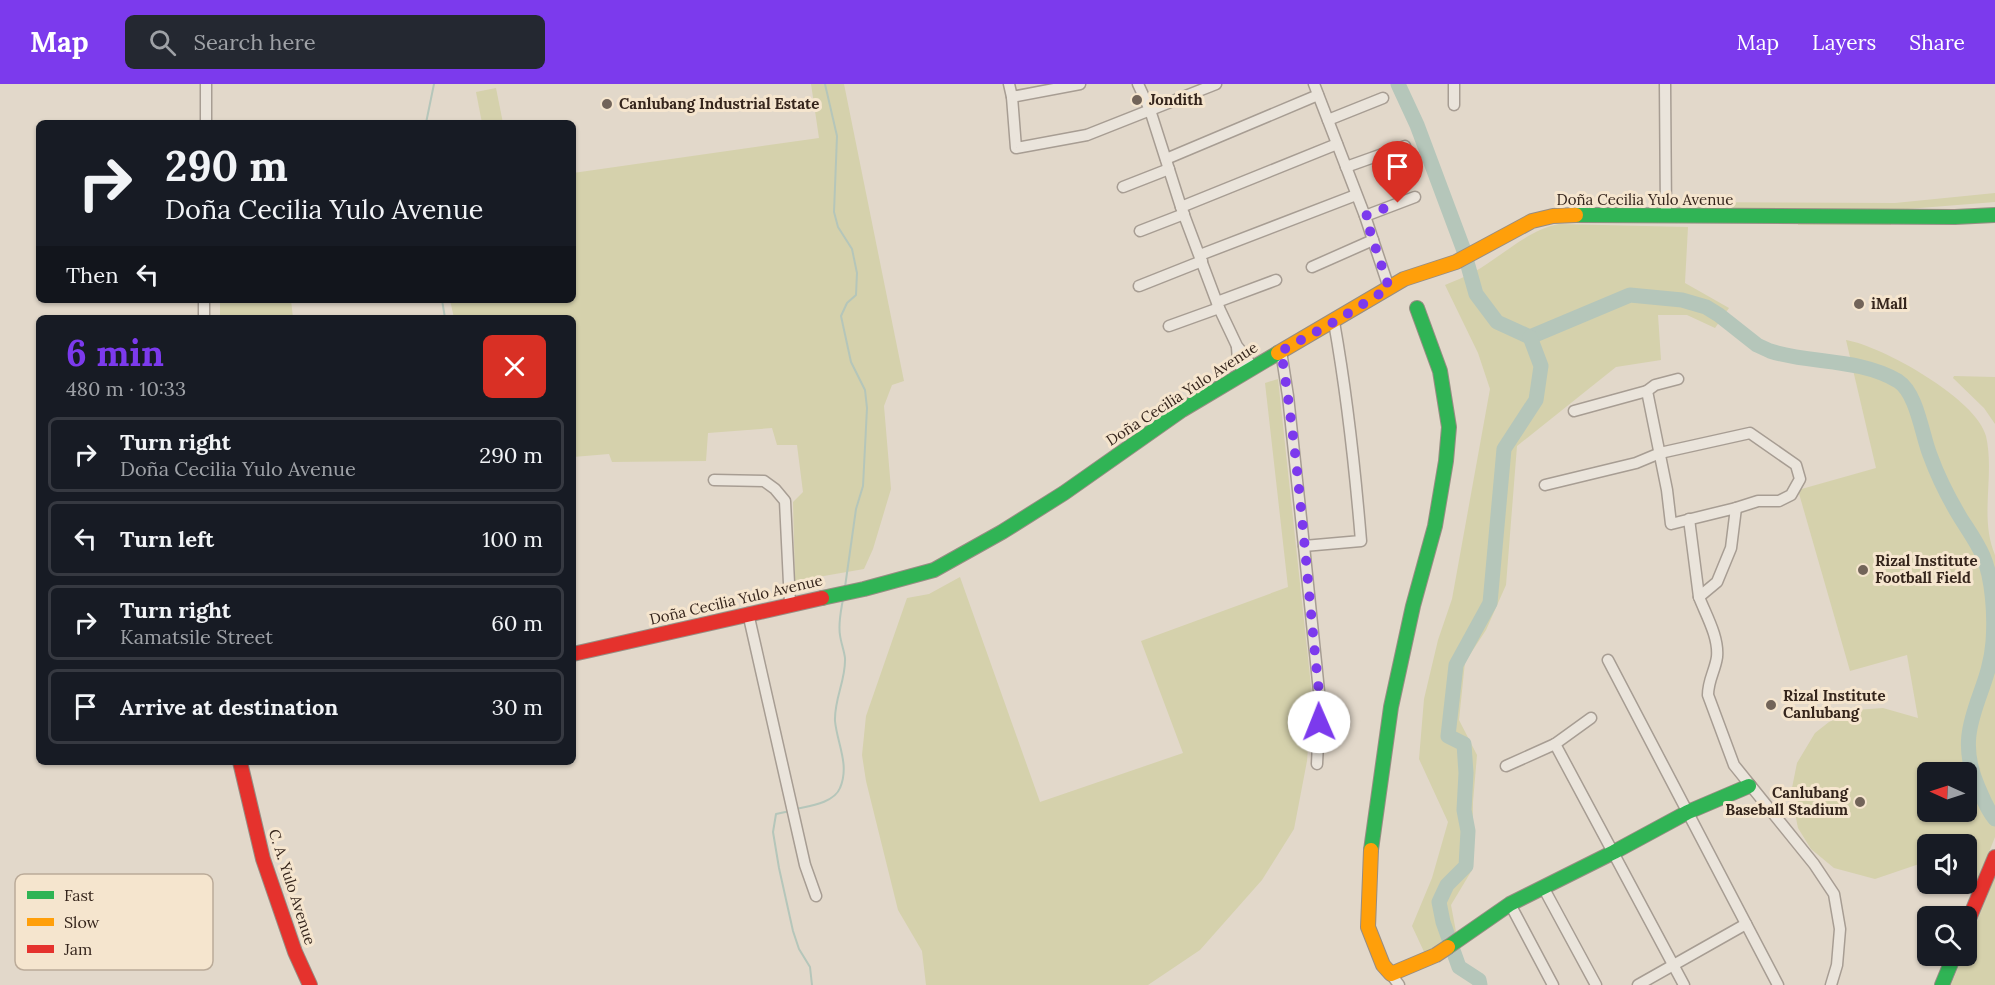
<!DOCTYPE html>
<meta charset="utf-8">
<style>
body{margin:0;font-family:Lora,serif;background:#242831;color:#f1f3f6;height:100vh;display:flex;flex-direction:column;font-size:22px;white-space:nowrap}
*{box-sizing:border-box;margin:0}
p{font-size:20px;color:#9ea1a6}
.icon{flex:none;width:33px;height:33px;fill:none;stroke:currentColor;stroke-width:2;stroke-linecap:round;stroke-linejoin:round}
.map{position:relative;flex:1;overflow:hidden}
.details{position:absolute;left:36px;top:231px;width:540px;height:450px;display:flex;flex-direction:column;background:#171b24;border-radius:9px;box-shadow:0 2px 4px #0004}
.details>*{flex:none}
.guide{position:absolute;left:36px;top:36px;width:540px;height:183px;border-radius:9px;box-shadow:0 2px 4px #0004;background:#171b24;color:#f1f3f6;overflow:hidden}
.needle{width:39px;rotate:273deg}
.fabs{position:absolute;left:1917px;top:678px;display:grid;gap:12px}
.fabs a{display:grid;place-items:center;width:60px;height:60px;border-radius:9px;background:#171b24;box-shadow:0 2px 4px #0004;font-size:30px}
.pin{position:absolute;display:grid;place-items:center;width:51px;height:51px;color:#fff;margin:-62px -26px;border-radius:50% 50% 50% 0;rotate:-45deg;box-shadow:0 0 6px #0007}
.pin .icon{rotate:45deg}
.me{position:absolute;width:66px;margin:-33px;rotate:359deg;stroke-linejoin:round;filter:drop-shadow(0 0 4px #0008)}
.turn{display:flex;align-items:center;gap:21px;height:126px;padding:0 30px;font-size:27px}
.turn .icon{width:78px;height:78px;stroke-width:2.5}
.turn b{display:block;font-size:42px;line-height:51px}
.then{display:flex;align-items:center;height:57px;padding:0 30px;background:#0003;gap:12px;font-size:22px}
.round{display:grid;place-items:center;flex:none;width:63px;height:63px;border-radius:9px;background:#242831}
.overview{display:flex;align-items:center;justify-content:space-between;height:102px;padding:0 30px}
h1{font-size:36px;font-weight:800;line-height:45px;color:#7c3aed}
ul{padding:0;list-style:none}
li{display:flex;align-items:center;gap:18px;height:75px;margin:0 12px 9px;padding:0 18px;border:3px solid #363941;border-radius:9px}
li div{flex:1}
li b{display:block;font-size:22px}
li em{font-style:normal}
header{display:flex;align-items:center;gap:36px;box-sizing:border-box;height:84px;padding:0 30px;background:#7c3aed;color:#fff}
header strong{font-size:28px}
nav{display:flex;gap:33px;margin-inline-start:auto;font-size:21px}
.search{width:420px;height:54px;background:#242831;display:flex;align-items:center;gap:15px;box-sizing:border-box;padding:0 21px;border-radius:9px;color:#9ea1a6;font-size:22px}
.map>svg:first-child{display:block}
.green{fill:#d5d1ac;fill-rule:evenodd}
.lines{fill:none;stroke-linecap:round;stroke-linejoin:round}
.stream{stroke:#b5c6ba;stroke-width:2}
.river{stroke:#b5c6ba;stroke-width:15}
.street-casing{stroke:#a79d93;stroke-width:13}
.fast-casing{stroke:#978d83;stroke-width:16}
.slow-casing{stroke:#978d83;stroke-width:16}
.jam-casing{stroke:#978d83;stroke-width:16}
.street{stroke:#eae4db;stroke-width:10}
.fast{stroke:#30b455;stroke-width:14}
.slow{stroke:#ff9f0a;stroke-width:14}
.jam{stroke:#e5322d;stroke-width:14}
.route{stroke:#7c3aed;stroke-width:10;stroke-dasharray:0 18}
.poi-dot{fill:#726459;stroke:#f5e5ce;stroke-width:2}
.labels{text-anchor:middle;stroke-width:6;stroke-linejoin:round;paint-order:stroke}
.poi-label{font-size:15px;font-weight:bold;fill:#35251c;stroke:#f5e5ce;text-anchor:start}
.street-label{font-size:15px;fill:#35251c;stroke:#f5e5ce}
.key{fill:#f5e5ce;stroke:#bbab99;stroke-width:1.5}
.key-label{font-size:16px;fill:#35251c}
</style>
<header>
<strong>Map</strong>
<div class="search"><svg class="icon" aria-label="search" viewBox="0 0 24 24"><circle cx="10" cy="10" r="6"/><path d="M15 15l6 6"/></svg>Search here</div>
<nav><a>Map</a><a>Layers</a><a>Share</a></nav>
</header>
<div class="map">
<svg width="1995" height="901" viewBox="0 0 1995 901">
<rect width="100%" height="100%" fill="#e2d8ca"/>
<g class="green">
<polygon points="811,0 844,0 904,297 892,301 884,322 891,405 873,465 864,485 795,497 793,418 803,408 797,361 777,361 772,344 708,349 706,377 612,378 609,370 573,373 573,234 454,234 450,216 573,216 573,89 819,54"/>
<polygon points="496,4 503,39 482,39 476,8"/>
<polygon points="1995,109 1995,118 1895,126 1693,125 1680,124 1672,118 1895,119"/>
<polygon points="1798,138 1891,139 1891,141 1798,141"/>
<path d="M1559,140L1688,143L1685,199L1729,224L1715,244L1687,231H1658L1661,276L1616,283L1517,362L1506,501L1486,546L1465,578L1459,636L1477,671L1473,718L1472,786L1451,821L1457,853L1426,872L1412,842L1432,794L1448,738L1419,675L1424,615L1438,556L1452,515L1490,305L1478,269L1445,201C1454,197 1465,193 1474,188C1501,173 1529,145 1559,140Z"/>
<polygon points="220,216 291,216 293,234 220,234"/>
<path d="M1846,256C1882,262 1977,315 1986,352C1995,392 1979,433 1995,471V753L1975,803L1967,799L1966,760H1928L1927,783L1922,779L1875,795L1834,784L1811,765L1798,744L1791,709L1797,679L1815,649L1829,638L1856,626L1883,624L1918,634L1907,571L1850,587L1798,406L1876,384ZM1928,688H1966V728H1928Z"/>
<polygon points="1954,292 1995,293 1995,340 1984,324 1953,294"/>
<polygon points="1278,295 1312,611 1307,677 1294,745 1262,796 1200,866 1148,901 926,901 922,867 898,826 866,697 862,671 866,632 907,514 929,510 960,493 1040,718 1183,669 1141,557 1288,503 1265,299"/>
<polygon points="1995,793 1995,901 1951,901 1963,872 1966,872 1967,862"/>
</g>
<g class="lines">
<g class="stream">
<polyline points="825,0 837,52 834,128 838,143 852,165 857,189 856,211 847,219 841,232 851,278 865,306 867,324 863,402 856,425 845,503"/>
<polyline points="426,39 434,0"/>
<polyline points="442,216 445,234"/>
<path d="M796,725C809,722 834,719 840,704C850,681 837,659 835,637C834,615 846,596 845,574C844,566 841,559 840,551C838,539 841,527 843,515"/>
<polyline points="790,727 776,730 773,748 779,784 793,847 799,865 810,883 812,901"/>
</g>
<g class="river">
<path d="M1398,0L1417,41L1463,164L1476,210L1497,238L1530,253L1630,211L1682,216L1706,223L1719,231L1757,261L1770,267C1811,280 1859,274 1898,297C1917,309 1922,351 1930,371C1938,393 1948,413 1960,433C1968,446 1977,458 1983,472C1993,495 1995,533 1993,558C1989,613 1951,642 1978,703C1983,714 1987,726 1995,735"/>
<polyline points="1480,901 1479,896 1459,883 1443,838 1439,818 1447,801 1466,782 1468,747 1464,726 1466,689 1464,660 1448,652 1456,581 1490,519 1504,365 1536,316 1541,282 1530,253"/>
</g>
<defs>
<g id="street">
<polyline points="1009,0 1012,13"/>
<polyline points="1080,0 1012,13 1016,64 1087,51 1216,0"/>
<polyline points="1138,0 1150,26 1181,123 1219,224 1237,262 1246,273 1252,284"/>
<polyline points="1314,0 1365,132 1389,204"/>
<polyline points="1665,0 1666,131"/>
<polyline points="1454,21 1454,0"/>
<polyline points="1328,36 1383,14"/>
<polyline points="206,39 206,0"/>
<polyline points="1166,75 1318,11"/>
<polyline points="1346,83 1405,62"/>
<polyline points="1123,103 1169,85"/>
<polyline points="1181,123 1337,60"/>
<polyline points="1365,132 1415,113"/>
<polyline points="1140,147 1184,130"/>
<polyline points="1200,171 1356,111"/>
<polyline points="1312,183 1373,156"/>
<polyline points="1139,202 1202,177"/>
<polyline points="1217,218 1276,196"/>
<polyline points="204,234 204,216"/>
<polyline points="1169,242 1219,224"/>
<polyline points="1237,263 1238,277 1244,289"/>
<path d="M1281,267L1288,312L1304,462L1361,457C1355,384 1347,311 1334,238"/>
<path d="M1678,295L1655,301L1647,307L1667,406L1671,440L1736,424L1731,464L1717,498L1699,513C1706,531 1719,553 1717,573C1715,587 1708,596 1708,611L1734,681L1814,780L1834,810L1840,845L1837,881L1831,901"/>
<polyline points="1574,327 1647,307"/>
<polyline points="714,396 764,397 775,405 785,417 790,520"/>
<polyline points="1545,401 1636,379 1660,369 1750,349 1796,381 1800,395 1791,411 1779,417 1758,417 1736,424"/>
<polyline points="1689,435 1699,513"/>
<polyline points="1304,462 1320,617 1317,680"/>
<polyline points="748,529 805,781 816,812"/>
<polyline points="1608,576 1778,901"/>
<polyline points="1555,660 1684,901"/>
<polyline points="1506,682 1555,660 1591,634"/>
<polyline points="1543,803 1596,901"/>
<polyline points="1510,820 1553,901"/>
<polyline points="1391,890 1399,901"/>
<polyline points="1638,901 1746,840"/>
</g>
<g id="fast">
<polyline points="1576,131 1955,133 1995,131"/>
<polyline points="822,514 864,505 934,486 1002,448 1064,409 1182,326 1278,269"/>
<polyline points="1371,766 1391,623 1413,522 1435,442 1446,377 1449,343 1440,287 1417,224"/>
<polyline points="1448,863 1510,820 1614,768 1688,728 1749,702"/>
<polyline points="1942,901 1954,872"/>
</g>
<g id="slow">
<polyline points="1278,269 1404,195 1456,178 1532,137 1553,132 1576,131"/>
<polyline points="1371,766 1368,843 1383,881 1391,890 1436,871 1448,863"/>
</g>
<g id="jam">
<polyline points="573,570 822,514"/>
<polyline points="240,678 263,775 295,868 310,901"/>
<polyline points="1966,842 1995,773"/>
</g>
</defs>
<use href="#street" class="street-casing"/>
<use href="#fast" class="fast-casing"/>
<use href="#slow" class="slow-casing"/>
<use href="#jam" class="jam-casing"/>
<use href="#street" class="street"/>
<use href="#fast" class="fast"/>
<use href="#slow" class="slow"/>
<use href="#jam" class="jam"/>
</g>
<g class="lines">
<path class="route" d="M1319,638L1320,617C1307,501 1300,383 1281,267L1334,238L1389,204L1365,132L1398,119"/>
</g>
<g class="poi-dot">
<circle cx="1137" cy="16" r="6"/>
<circle cx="607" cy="20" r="6"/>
<circle cx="1859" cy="220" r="6"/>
<circle cx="1863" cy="486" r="6"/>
<circle cx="1771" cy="621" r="6"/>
<circle cx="1860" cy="718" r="6"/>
</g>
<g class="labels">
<g class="poi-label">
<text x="1149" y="21">Jondith</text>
<text x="619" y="25">Canlubang Industrial Estate</text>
<text x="1871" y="225">iMall</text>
<text x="1875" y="482">Rizal Institute<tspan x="1875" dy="17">Football Field</tspan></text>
<text x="1783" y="617">Rizal Institute<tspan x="1783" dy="17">Canlubang</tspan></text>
<text x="1848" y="714" text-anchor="end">Canlubang<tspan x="1848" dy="17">Baseball Stadium</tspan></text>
</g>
<g class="street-label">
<text x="1645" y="121">Doña Cecilia Yulo Avenue</text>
<text transform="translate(1182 310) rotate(-33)" y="5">Doña Cecilia Yulo Avenue</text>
<text transform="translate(736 516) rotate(-13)" y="5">Doña Cecilia Yulo Avenue</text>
<text transform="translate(292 803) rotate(72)" y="5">C. A. Yulo Avenue</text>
</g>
</g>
<rect x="15" y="790" width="198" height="96" rx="9" class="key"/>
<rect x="27" y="807" width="27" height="8" fill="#30b455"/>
<rect x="27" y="834" width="27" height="8" fill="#ff9f0a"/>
<rect x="27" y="861" width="27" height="8" fill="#e5322d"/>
<g class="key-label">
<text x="64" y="817">Fast</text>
<text x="64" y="844">Slow</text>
<text x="64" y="871">Jam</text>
</g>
</svg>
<div class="fabs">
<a><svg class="needle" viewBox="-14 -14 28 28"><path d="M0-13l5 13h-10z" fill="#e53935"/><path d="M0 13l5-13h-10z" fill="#9ea1a6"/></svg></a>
<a><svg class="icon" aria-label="sound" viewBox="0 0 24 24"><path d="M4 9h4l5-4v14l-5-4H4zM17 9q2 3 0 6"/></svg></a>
<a><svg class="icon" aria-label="search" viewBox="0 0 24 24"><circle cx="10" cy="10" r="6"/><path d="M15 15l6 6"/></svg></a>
</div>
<div class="pin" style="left:1398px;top:119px;background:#d93025"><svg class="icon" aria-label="arrive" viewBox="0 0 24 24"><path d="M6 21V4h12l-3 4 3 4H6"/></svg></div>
<svg class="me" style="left:1319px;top:638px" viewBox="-20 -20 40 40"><circle r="19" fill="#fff"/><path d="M0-13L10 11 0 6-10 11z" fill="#7c3aed"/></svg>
<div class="guide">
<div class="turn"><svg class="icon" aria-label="right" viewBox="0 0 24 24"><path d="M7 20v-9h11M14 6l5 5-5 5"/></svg><div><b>290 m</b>Doña Cecilia Yulo Avenue</div></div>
<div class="then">Then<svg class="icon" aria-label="left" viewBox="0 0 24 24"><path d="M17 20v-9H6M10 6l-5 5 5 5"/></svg></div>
</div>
<section class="details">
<div class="overview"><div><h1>6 min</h1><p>480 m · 10:33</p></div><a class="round" style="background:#d93025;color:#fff"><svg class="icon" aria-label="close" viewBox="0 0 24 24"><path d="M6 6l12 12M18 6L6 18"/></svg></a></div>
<ul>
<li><svg class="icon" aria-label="right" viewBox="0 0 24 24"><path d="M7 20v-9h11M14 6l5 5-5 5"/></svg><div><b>Turn right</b><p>Doña Cecilia Yulo Avenue</p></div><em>290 m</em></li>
<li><svg class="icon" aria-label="left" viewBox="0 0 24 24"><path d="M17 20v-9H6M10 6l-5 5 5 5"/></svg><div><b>Turn left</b></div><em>100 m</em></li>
<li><svg class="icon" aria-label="right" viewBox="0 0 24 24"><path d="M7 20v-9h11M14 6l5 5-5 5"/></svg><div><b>Turn right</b><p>Kamatsile Street</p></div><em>60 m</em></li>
<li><svg class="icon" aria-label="arrive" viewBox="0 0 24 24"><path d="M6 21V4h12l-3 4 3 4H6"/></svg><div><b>Arrive at destination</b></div><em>30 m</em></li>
</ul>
</section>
</div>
